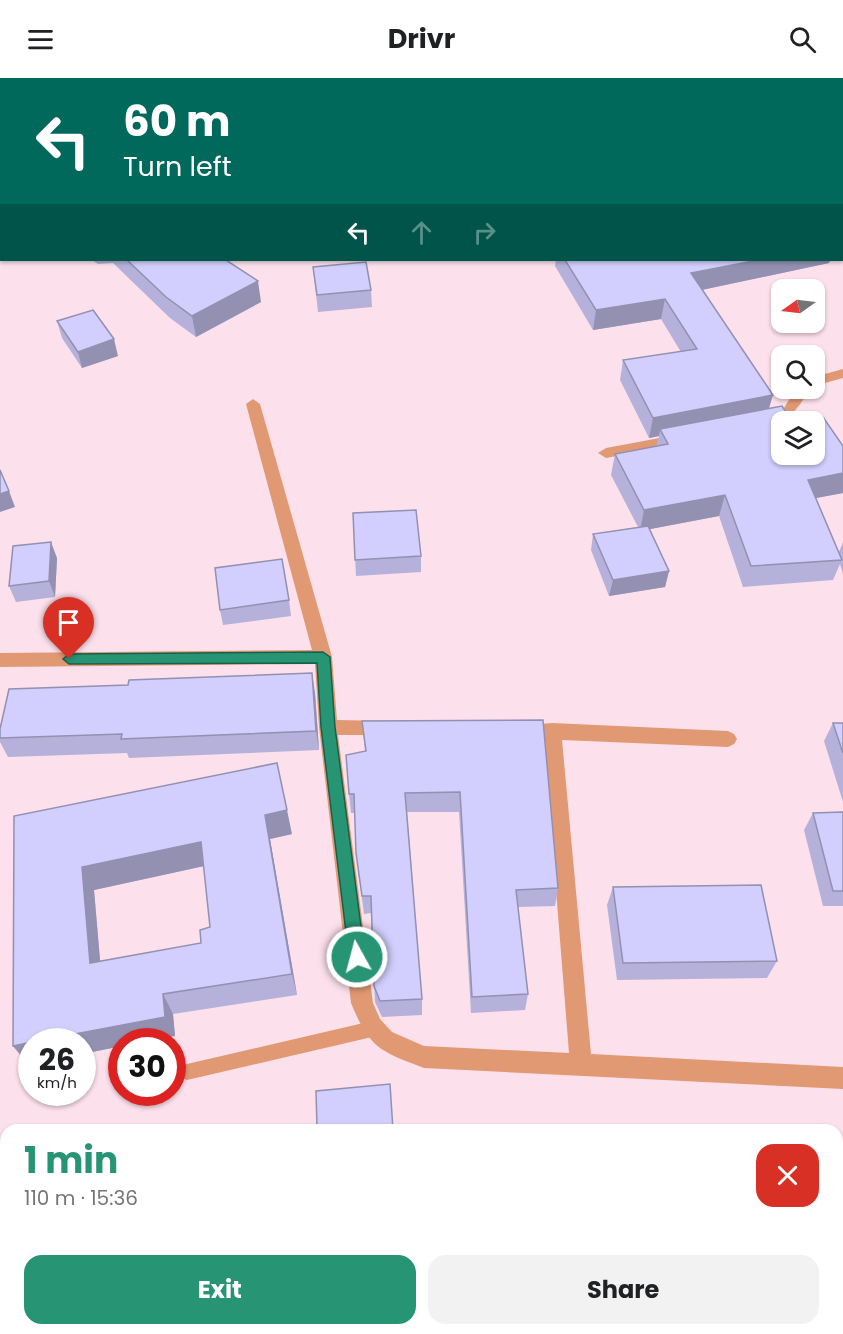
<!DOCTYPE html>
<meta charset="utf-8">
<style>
body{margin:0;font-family:Poppins,sans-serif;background:#f2f2f2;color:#202124;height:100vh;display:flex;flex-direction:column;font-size:22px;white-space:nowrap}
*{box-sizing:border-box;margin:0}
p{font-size:20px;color:#757577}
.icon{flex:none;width:33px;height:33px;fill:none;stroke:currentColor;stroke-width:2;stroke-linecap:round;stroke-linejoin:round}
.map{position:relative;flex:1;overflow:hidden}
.panel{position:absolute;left:0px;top:1046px;width:843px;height:212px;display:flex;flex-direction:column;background:#fff;border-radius:18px 18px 0 0;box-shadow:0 2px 4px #0004}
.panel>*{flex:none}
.guide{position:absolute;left:0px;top:0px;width:843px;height:183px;box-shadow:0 2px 4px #0004;background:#00695c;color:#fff;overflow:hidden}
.needle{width:39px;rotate:256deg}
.buttons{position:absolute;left:771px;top:201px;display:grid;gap:12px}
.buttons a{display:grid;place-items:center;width:54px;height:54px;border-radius:12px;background:#fff;box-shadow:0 2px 4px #0004;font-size:30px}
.speed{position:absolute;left:18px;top:950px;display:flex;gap:12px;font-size:30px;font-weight:700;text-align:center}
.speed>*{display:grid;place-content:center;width:78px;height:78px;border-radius:50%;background:#fff;box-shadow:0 2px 4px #0004;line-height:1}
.speed small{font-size:15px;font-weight:400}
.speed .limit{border:9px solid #d22;background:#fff;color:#111}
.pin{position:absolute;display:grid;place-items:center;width:51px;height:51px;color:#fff;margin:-62px -26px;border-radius:50% 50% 50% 0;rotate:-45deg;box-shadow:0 0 6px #0007}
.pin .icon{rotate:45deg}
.me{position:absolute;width:66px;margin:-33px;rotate:353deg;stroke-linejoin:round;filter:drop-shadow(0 0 4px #0008)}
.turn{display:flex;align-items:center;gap:21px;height:126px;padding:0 24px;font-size:27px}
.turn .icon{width:78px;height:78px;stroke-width:2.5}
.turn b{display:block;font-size:42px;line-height:51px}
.lanes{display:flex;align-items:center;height:57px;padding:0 24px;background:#0003;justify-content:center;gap:30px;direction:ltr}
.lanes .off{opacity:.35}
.round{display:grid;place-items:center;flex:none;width:63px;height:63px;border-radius:18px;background:#f2f2f2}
.head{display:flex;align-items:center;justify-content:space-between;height:102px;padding:0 24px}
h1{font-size:36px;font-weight:700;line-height:45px;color:#279474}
.button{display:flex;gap:12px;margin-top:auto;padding:12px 24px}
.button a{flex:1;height:69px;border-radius:18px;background:#279474;color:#fff;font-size:24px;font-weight:700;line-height:69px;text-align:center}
.button a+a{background:#f2f2f2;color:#202124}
header{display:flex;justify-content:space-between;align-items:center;height:78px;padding:0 24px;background:#fff;font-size:27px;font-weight:700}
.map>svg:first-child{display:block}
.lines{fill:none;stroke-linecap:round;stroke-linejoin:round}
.lane{fill:#e19973;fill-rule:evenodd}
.street{fill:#e19973;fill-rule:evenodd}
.primary{fill:#c0590c;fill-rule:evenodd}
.wall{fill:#b5b1da;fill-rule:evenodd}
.shaded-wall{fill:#9390b1}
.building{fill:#d2cefd;stroke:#9390b1;stroke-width:1.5;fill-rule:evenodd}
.route{fill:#279474;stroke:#19604b;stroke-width:1.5}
</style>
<header><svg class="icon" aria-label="menu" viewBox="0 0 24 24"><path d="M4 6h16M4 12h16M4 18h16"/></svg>Drivr<svg class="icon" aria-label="search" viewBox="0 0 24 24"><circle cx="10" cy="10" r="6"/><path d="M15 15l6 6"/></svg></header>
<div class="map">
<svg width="843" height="1256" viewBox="0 0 843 1256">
<rect width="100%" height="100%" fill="#fce0ec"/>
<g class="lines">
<polygon class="lane" points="372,943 378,945 380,951 378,957 372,959 187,1002 181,1000 179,994 181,988 187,986"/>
<g class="street">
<rect x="0" y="134" width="2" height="8"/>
<polygon points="843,291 843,300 814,308 814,299"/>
<path d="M796,310H811C801,326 781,356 759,349L757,346L759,343L784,330Z"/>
<path d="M253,321L260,326L332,579L337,642L387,643L393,645L396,650L393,655L387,657H338L373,925L380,941L392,954L424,968L569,975L544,661L516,658L513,653L516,648L552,645L728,653L734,656L737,661L734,666L728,669L562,662L591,976L843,989V1011L424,990C380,973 370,971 351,925L319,649L315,586L0,589V575L312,572L246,326Z"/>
<polygon points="681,356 688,361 686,365 606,380 598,375 606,370"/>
<polygon points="6,1146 6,1188 0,1190 0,1148"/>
</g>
<g class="primary">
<polygon points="648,0 659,0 660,2 649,2"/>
<polygon points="685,0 696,0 697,2 686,2"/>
<polygon points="842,124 843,125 843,133 842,132"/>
<polygon points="842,155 843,155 843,165 842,164"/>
</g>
</g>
<g class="wall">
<polygon points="316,0 469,0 471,2 318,2"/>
<polygon points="842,58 843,58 843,102 842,101"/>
<polygon points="92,182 222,182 261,224 196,259 170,240 113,185 98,186"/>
<polygon points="556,182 830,182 829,185 702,212 769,330 792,344 843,368 843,415 816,420 839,474 843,464 843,496 840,486 833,502 743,509 719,438 650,451 669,493 665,509 609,518 591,472 593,456 638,449 611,397 615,376 656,369 659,358 649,360 620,302 623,282 681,274 661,241 593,252 555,188"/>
<polygon points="313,189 371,212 372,229 318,234"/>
<polygon points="57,243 118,278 82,290 62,260"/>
<polygon points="353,435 421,478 421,494 356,498"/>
<polygon points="57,480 55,519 16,524 9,508"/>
<polygon points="289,522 291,538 223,547 220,532"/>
<polygon points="315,615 319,672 129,680 127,675 8,679 0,664 0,651"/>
<polygon points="543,642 558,810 555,828 518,829 528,916 525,932 471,935 459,734 407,734 422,921 422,937 382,939 375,924 371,835 364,836 356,775 355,735 351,735 349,716 365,673 362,643"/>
<polygon points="833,645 843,645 843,724 824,663"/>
<polygon points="843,734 843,828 823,828 804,752 813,735"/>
<path d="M14,738L292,756L270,761L297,917L173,936L175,958L122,963V968L82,976V963L29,987L13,968ZM204,788L210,849L201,865L100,883L94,812Z"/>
<polygon points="613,809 777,883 767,900 617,902 607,827"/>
<polygon points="381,1251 430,1251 390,1256 382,1256"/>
<polygon points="607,1251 837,1251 841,1256 608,1256"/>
</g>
<g class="shaded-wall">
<polygon points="193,0 208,0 208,2 183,2"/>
<polygon points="758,182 830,182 829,185 687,215 691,195"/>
<polygon points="258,203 261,224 196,259 192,238"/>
<polygon points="665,221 661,241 593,252 596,232"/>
<polygon points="114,261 118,278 82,290 78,274"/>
<polygon points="773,317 767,337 660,351 659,358 649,360 653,340"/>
<polygon points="843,395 843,415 800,423 808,402"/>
<polygon points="9,413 15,429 0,434 0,416"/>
<polygon points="725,417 719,438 640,453 644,432"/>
<polygon points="51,464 57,480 55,519 49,503"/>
<polygon points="669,493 665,509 609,518 613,502"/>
<polygon points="312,595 315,615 319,672 316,653"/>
<polygon points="287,732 292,756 270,761 297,917 292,896 265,737"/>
<polygon points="201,764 209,787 94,812 102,905 90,885 82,789"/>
<polygon points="163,916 173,936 175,958 149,963 122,963 122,968 82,976 82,963 38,963"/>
<polygon points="32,964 32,986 29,987 13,968"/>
<polygon points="85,1251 98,1251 96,1256 83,1256"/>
</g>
<g class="building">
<polygon points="143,0 193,0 183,2 143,2"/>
<polygon points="231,0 284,0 284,2 232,2"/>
<polygon points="331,0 469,0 471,2 332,2"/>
<polygon points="842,58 843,58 843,81 842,79"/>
<polygon points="127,182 226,182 258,203 192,238 166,219"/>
<polygon points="565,182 758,182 691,195 773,317 653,340 623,282 697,271 665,221 596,232"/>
<polygon points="366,184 371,212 317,217 313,189"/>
<polygon points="93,232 114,261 78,274 57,243"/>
<polygon points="782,328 792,344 782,344 782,376 814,376 814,344 797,344 823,339 843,368 843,395 808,402 842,482 751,488 725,417 644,432 615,376 668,366 660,351"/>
<polygon points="0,392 9,413 0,416"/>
<polygon points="416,432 421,478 355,482 353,435"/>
<polygon points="648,448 669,493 613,502 593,456"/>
<polygon points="51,464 49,503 9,508 13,468"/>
<polygon points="282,481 289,522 220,532 215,490"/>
<polygon points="312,595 316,653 121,661 122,656 0,660 0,651 9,611 128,607 129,602"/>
<polygon points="543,642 558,810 516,812 528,916 472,919 460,714 405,715 422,921 380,923 374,908 371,818 362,818 356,775 354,716 349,716 346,677 366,673 362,643"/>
<polygon points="833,645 843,645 843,675"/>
<path d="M277,685L287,732L265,737L292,896L163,916L165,939L38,963H32V964L13,968L14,738ZM201,764L210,849L200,852L201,865L90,885L82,789Z"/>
<polygon points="843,734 843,813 833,813 813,735"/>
<polygon points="761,807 777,883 623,885 613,809"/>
<polygon points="390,1006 393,1052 305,1052 317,1050 316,1013"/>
<polygon points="2,1187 6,1188 6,1251 85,1251 83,1256 0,1256 0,1193"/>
<polygon points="837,1212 841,1256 615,1256 614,1251 837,1251"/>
</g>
<polygon class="route" points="323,574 330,579 335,649 365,879 362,884 357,886 351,884 349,879 321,649 317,585 69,586 63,581 69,576"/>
</svg>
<div class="buttons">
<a><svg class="needle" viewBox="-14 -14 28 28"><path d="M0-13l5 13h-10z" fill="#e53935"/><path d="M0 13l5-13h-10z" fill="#757577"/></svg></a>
<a><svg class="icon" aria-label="search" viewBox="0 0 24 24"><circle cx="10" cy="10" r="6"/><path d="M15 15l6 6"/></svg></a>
<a><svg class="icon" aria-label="layers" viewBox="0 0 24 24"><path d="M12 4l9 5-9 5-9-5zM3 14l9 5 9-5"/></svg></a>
</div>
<div class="speed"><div>26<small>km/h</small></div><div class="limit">30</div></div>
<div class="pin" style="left:69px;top:581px;background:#d93025"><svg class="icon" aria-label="arrive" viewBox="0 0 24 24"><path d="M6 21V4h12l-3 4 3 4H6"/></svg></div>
<svg class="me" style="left:357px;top:879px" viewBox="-20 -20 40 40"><circle r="17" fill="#279474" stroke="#fff" stroke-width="3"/><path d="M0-11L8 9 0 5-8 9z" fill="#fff"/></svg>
<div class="guide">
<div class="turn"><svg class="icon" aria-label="left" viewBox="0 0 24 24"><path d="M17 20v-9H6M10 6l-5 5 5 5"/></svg><div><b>60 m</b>Turn left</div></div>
<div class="lanes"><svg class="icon" aria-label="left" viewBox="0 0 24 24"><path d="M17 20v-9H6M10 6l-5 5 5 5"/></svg><svg class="icon off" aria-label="ahead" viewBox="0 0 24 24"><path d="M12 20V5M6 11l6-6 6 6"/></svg><svg class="icon off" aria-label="right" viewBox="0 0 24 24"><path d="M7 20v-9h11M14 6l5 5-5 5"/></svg></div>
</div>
<section class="panel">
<div class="head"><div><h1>1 min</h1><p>110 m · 15:36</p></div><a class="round" style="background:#d93025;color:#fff"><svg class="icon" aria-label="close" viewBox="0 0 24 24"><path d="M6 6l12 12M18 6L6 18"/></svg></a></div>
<div class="button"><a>Exit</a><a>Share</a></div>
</section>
</div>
